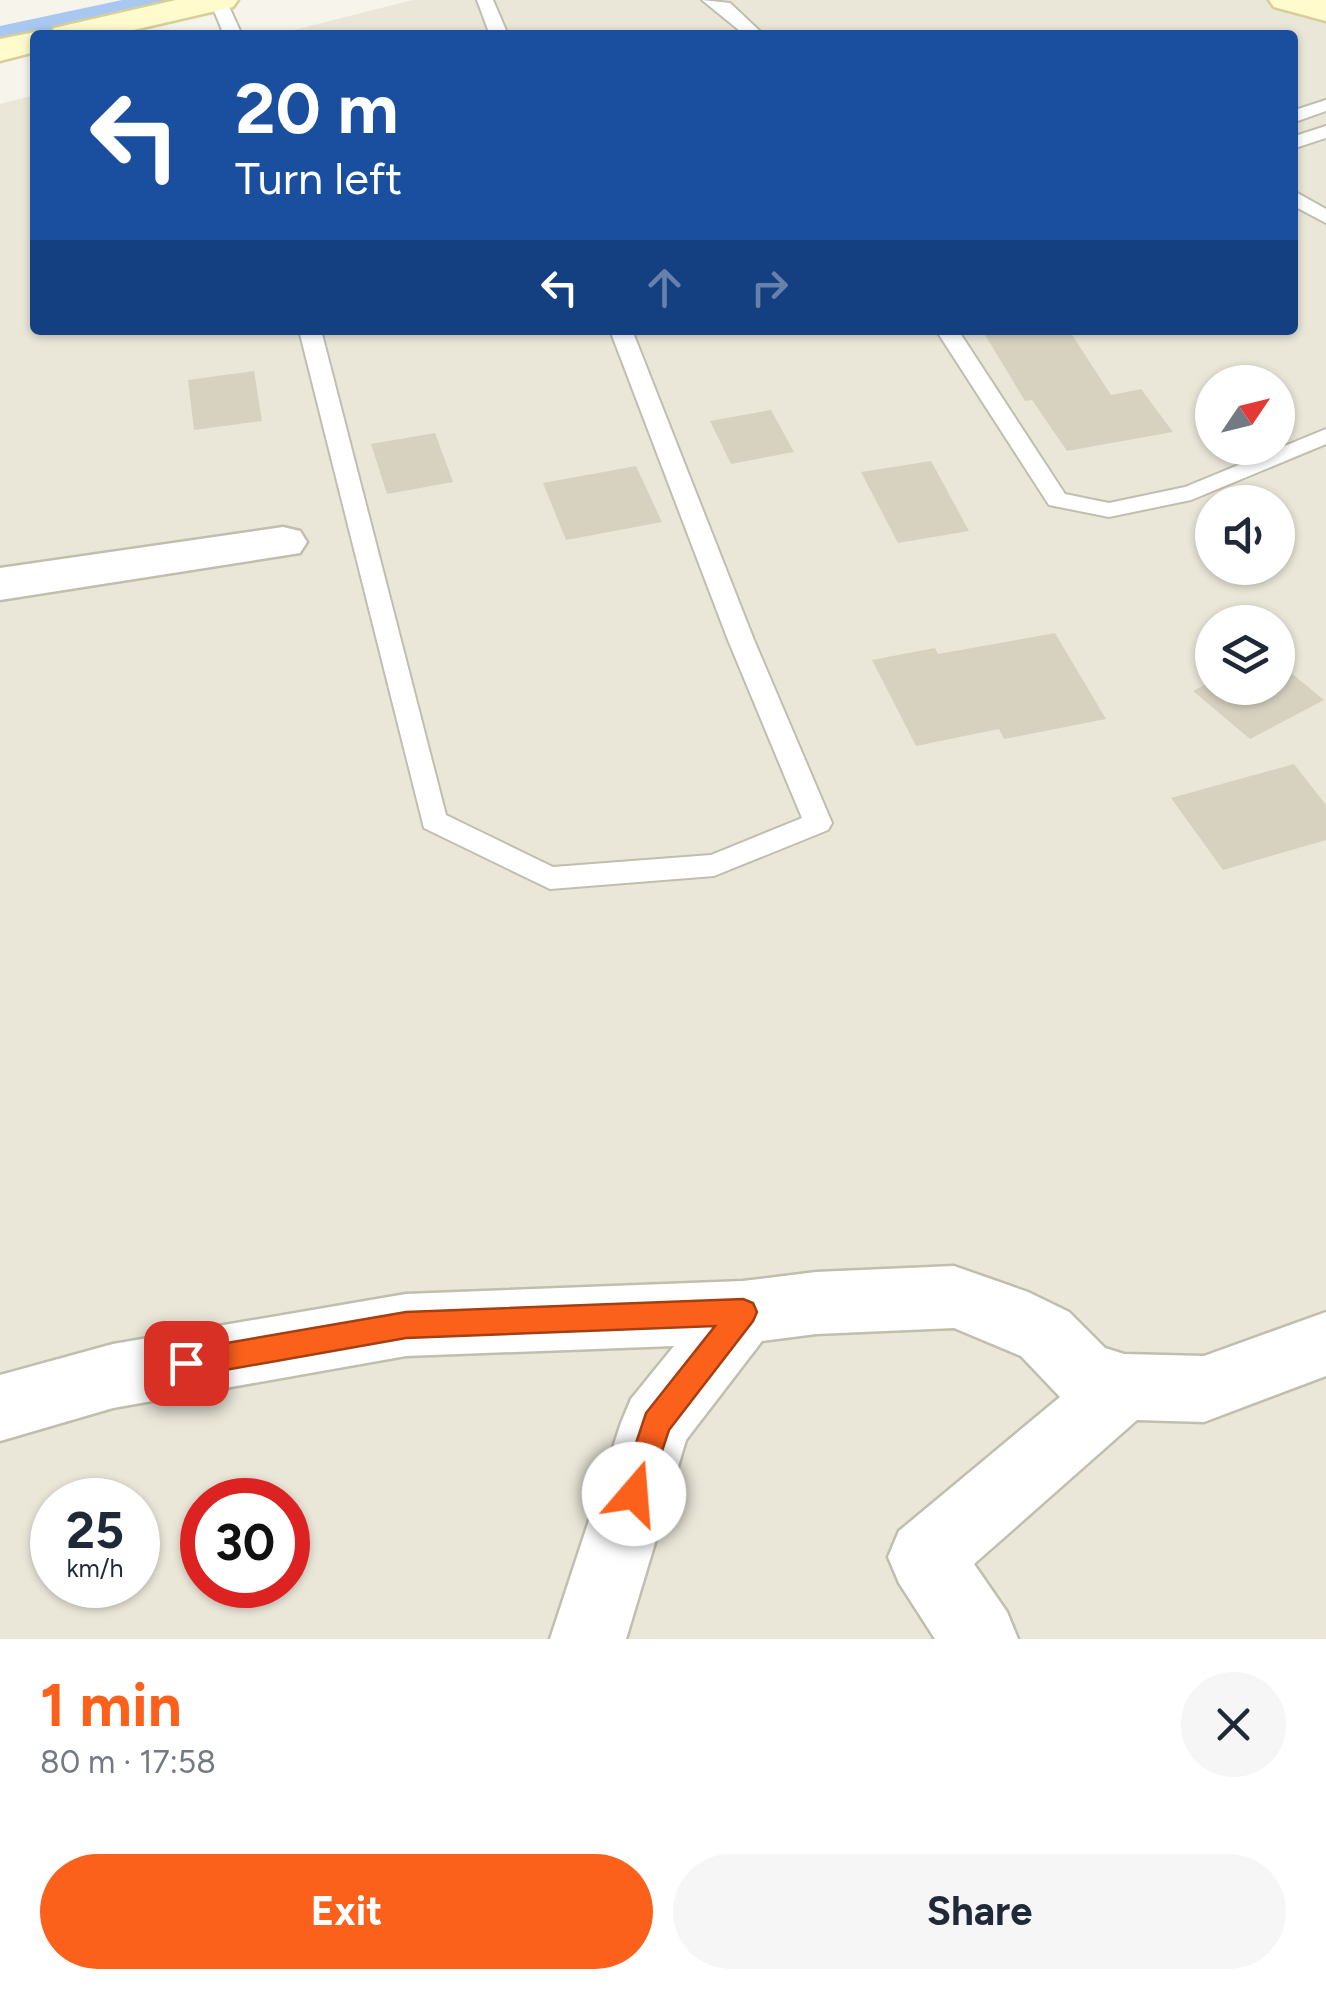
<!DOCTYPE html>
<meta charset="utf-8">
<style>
body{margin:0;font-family:Figtree,sans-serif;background:#f6f6f7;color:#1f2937;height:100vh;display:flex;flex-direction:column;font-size:38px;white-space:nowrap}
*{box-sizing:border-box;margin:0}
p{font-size:32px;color:#747a83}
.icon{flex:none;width:55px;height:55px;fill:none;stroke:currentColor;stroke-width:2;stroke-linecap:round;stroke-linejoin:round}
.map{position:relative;height:1639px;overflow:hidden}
.panel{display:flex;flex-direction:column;background:#fff;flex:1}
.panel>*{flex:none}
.banner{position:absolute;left:30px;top:30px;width:1268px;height:305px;border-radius:10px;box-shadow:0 2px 8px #0004;background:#1a4fa0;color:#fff;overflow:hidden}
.needle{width:65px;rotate:55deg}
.controls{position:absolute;left:1195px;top:365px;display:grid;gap:20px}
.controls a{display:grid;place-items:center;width:100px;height:100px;border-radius:50%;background:#fff;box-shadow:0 2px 8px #0004;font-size:50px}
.speed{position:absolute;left:30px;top:1478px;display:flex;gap:20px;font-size:50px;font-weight:700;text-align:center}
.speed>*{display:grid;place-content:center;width:130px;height:130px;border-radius:50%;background:#fff;box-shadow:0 2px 8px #0004;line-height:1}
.speed small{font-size:25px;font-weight:400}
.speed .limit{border:15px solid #d22;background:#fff;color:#111}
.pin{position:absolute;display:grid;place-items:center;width:85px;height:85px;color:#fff;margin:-42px;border-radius:20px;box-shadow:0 5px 15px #0006}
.me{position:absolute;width:110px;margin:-55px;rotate:18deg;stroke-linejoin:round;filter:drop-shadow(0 0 8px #0008)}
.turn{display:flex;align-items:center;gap:35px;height:210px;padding:0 40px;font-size:45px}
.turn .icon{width:130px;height:130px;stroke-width:2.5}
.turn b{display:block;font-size:70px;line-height:85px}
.lanes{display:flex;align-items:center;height:95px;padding:0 40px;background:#0003;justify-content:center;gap:50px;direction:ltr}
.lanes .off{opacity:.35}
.round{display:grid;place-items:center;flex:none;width:105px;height:105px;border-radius:52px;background:#f6f6f7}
.summary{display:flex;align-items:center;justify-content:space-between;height:170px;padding:0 40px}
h1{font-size:60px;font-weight:700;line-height:75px;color:#fc611c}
.cta{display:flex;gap:20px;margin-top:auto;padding:20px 40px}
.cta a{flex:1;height:115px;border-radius:60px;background:#fc611c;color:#fff;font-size:40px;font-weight:700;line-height:115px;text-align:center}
.cta a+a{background:#f6f6f7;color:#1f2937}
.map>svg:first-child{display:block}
.residential{fill:#eae7d9;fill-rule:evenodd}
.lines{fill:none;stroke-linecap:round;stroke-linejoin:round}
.canal{fill:#a8c8f2;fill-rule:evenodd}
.building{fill:#d7d2c0}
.lane-casing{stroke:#c1bead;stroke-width:4}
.street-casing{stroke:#c1bead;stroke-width:5}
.secondary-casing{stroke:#d6cf9a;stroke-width:5}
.lane{fill:#fff;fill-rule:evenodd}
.street{fill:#fff;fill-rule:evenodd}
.secondary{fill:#fffbcc;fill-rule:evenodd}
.route{fill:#fc611c;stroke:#a43f12;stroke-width:2.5}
</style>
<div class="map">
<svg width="1326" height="1639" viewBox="0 0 1326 1639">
<rect width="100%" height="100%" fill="#f6f4eb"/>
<path class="residential" d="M413,0H1326V1639H0V104L35,95V330H1292V35H274ZM1212,382H1278V448H1212ZM1212,502H1278V568H1212ZM1212,622H1278V688H1212ZM52,1500H138V1585H52ZM202,1500H288V1585H202Z"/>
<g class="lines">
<polygon class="canal" points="122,0 184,0 179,7 51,35 35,35 35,38 0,46 0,26"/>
</g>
<g class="building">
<polygon points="982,330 1069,330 1111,395 1141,389 1173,432 1067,451 1032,400 1025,401"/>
<polygon points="254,371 262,421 194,430 188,380"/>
<polygon points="771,410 794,452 731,464 710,421"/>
<polygon points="435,433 453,482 387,494 371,444"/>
<polygon points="931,461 969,531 898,543 861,472"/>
<polygon points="636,466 662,522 566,540 543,483"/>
<polygon points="1055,633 1106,719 1004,739 999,729 916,746 872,660 935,648 938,654"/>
<polygon points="1278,662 1324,700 1250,739 1193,691 1212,681 1212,688 1278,688"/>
<polygon points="1294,764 1326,805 1326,840 1223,870 1171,798"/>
</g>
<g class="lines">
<defs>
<g id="lane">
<polygon points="477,0 493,0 508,35 490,35"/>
<polygon points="702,0 730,3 764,35 745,35"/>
<polygon points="210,1 226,0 242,35 224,35"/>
<polygon points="1326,100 1326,111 1292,123 1292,111"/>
<polygon points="1326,126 1326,138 1292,149 1292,137"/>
<polygon points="1292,190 1326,209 1326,223 1292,205"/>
<polygon points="299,330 321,330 446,815 553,867 711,855 802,818 728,640 610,330 632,330 754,640 832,823 828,830 714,876 550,889 424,828"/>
<polygon points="936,330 958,330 1065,494 1109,503 1185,487 1326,429 1326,444 1191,500 1109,517 1049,505"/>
</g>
<g id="street">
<polygon points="283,527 300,531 307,542 300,553 0,600 0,568"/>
<polygon points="954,1266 1028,1292 1069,1312 1105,1348 1124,1354 1204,1356 1326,1312 1326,1376 1204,1422 1137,1420 974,1564 1007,1612 1018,1639 935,1639 899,1583 888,1557 899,1531 1060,1397 1021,1356 954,1328 816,1334 762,1341 686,1440 626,1639 550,1639 621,1423 631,1399 674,1346 406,1356 113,1408 0,1441 0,1375 113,1344 406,1294 743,1281 816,1272"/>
</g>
<g id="secondary">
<polygon points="176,0 238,0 233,7 112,35 49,35 54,28"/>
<polygon points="1269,0 1326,0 1326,21 1274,7"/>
<polygon points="35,32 48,35 35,35 35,52 0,61 0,39"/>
</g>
</defs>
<use href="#lane" class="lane-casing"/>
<use href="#street" class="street-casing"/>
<use href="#secondary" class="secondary-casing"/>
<use href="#lane" class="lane"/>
<use href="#street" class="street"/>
<use href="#secondary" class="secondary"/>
</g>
<polygon class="route" points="743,1299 753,1303 757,1312 753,1321 669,1430 644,1505 634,1509 623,1505 619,1494 646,1413 715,1326 406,1338 186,1377 176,1373 172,1363 176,1354 186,1350 406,1312"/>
</svg>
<div class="controls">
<a><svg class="needle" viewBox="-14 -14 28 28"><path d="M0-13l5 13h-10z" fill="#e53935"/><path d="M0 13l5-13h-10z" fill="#747a83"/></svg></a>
<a><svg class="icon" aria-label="sound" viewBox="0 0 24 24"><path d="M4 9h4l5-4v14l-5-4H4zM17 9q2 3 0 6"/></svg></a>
<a><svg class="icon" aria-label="layers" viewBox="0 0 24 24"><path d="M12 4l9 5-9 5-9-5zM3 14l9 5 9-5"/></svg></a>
</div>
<div class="speed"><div>25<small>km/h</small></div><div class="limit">30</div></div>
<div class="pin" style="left:186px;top:1363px;background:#d93025"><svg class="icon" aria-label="arrive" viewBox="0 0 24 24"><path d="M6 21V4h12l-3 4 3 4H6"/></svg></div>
<svg class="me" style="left:634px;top:1494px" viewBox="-20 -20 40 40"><circle r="19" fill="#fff"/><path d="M0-13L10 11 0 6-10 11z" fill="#fc611c"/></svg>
<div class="banner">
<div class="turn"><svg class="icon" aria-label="left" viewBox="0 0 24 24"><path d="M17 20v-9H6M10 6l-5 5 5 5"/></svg><div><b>20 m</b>Turn left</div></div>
<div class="lanes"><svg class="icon" aria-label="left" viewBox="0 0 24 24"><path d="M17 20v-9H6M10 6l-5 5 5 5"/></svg><svg class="icon off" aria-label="ahead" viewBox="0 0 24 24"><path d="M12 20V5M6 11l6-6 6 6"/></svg><svg class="icon off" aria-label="right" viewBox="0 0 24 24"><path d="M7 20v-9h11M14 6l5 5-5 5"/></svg></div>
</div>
</div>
<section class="panel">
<div class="summary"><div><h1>1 min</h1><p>80 m · 17:58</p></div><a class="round"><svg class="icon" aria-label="close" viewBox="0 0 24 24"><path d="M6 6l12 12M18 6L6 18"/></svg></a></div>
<div class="cta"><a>Exit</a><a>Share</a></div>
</section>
